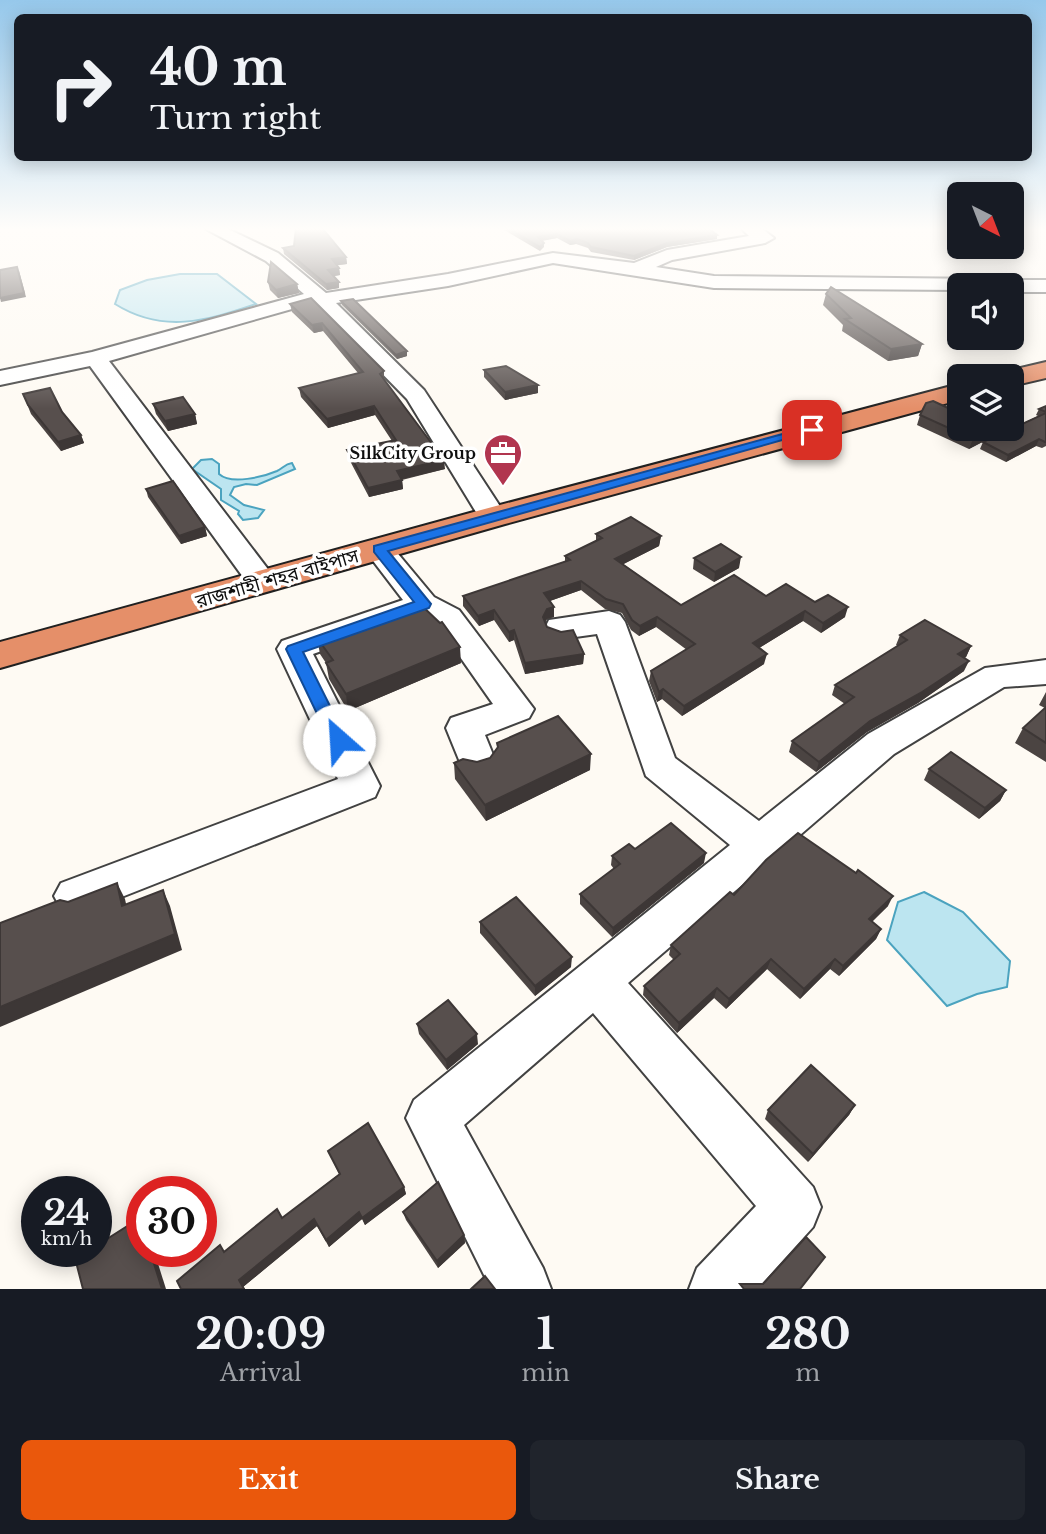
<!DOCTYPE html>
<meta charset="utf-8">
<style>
body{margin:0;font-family:"Libre Baskerville","Noto Sans Bengali",serif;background:#20242c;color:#f1f3f6;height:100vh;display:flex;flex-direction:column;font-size:26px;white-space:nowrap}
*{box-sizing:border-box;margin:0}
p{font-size:23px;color:#9ea1a6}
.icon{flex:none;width:38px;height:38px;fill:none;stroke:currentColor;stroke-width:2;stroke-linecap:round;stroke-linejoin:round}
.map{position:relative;height:1289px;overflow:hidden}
.panel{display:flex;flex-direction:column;background:#171b24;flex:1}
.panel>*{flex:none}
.hud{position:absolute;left:14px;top:14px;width:1018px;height:147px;border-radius:10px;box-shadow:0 4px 18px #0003;background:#171b24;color:#f1f3f6;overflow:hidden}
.needle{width:46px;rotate:138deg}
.tools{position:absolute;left:947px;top:182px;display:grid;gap:14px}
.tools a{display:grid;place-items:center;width:77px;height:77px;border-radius:10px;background:#171b24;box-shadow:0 4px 18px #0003;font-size:35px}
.speed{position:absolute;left:21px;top:1176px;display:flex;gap:14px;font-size:35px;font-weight:700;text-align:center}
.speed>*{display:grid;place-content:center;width:91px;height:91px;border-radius:50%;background:#171b24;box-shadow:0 4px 18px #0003;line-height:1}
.speed small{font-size:18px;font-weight:400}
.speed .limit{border:10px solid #d22;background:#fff;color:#111}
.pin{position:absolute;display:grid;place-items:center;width:60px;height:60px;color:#fff;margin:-30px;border-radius:14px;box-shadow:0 4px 10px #0006}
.me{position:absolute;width:77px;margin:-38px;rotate:334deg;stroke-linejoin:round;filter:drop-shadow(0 0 5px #0008)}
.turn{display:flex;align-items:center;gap:24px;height:147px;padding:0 21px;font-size:32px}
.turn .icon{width:91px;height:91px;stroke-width:2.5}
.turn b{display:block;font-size:49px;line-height:60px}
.eta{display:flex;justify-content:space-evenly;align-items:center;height:119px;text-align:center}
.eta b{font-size:42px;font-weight:800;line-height:49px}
.action{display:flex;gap:14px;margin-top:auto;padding:14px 21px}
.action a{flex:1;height:80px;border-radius:10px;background:#ea580c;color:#fff;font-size:28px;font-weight:800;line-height:80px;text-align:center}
.action a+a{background:#20242c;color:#f1f3f6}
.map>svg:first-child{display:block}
.water{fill:#bce5f0;stroke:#4ba3bf;stroke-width:2}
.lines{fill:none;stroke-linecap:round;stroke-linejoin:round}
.minor-casing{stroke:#424242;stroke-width:4}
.highway-casing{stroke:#202020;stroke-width:4}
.minor{fill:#fff;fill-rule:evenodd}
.highway{fill:#e58f69;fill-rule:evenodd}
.wall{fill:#4b4442}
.shaded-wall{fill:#3d3736}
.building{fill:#574f4d;stroke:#3d3736;stroke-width:2}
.route{fill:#1a73e8;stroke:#114b97;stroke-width:2}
.labels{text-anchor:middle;stroke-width:7;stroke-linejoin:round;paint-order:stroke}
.far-poi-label{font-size:16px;font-weight:bold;fill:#0f0f0f;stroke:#fff;text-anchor:end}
.street-label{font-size:19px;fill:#0f0f0f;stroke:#fff}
</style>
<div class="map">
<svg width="1046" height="1289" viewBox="0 0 1046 1289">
<rect width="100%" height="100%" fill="#fefaf3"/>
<g class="water">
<path d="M180,274H217L256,304C206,321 163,334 115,304L120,290L147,280Z"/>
<path d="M212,459L219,464V474C231,485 263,477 277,471C283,468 285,464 292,463L295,469L257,485L246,484L234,487L230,495L244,505L264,510L258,518L243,520L238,514L239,511L221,500V489L192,469L201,460Z"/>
<polygon points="924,892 963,912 1010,961 1007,987 977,994 947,1006 887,940 898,902"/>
</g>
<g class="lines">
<defs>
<g id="minor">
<polygon points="204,228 226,228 278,253 326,293 448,274 553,253 634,263 667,250 749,236 741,228 761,228 774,238 765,243 672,260 656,267 714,276 986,279 995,285 959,285 959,290 714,288 553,263 448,286 336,303 424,390 507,517 503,523 493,525 483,523 479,517 407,399 313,303 109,361 277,581 273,588 262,591 251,588 90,366 0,385 0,371 92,352 304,294 266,261"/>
<polygon points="1012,280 1046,280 1046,292 1012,292 1012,285 1003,285"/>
<polygon points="379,540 389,543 434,597 459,610 534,709 529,718 485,735 496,762 490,772 477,776 464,772 446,728 451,718 493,704 437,624 421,616 313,654 380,786 375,797 76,915 61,909 54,896 61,883 338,779 277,649 282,641 403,600 364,549 369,543"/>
<polygon points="609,611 620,615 625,622 675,758 759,821 868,734 985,668 1046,660 1046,684 1004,687 894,754 628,983 813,1187 821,1207 813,1227 757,1289 689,1289 697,1268 756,1206 593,1013 464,1125 543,1268 551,1289 491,1289 406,1118 414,1100 730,845 646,776 597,634 561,639 549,636 545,628 549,620"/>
</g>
<g id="highway">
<polygon points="1046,362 1046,378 1012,386 1012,376 1000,376 1003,372"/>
<polygon points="959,384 959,400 505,524 0,668 0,642 481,510"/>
</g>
</defs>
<use href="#minor" class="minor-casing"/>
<use href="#highway" class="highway-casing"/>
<use href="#minor" class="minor"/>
<use href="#highway" class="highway"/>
</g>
<g class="wall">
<polygon points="501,228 642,228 644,229 717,239 667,247 634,260 591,252 588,248 576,244 570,245 557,238 542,241 544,243 544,247 540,251"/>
<polygon points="283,248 346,257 347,264 336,265 339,268 340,275 333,276 339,282 339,288 327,290 284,254"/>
<polygon points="268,282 297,284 299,293 278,298 270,290"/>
<polygon points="826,294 922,344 918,356 888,361 842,331 843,325 823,305"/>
<polygon points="311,298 384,371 384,380 445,469 402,480 403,489 369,497 349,459 347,450 392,441 375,415 328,428 301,397 299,388 358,373 323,331 314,333 292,312 290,304"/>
<polygon points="341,301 407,356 397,359 342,305"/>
<polygon points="484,370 538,385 538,393 505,400 484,377"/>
<polygon points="23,394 81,435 84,443 61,451 31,414"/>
<polygon points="153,404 195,414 197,424 168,431 156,414"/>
<polygon points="1046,406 1046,446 1042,448 1036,446 1006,462 980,449 983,442 1038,416 1036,415 1039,409"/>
<polygon points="920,415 994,429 990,438 969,449 917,425"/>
<polygon points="146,489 205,527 207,536 181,544 148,497"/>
<polygon points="596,534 661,536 659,546 623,564 681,605 766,596 815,602 845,617 821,633 803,621 759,648 764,664 682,716 662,699 657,702 649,681 651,671 687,650 656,627 639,636 631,630 622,613 605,609 581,590 550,601 554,607 554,617 547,619 545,622 547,627 584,654 583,664 525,674 514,640 509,642 494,620 479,626 463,606 463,596 565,562 565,556 596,541"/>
<polygon points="694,558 739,568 714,582 693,569"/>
<polygon points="900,635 971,646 966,657 964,658 964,671 918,703 867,732 816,772 789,752 792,741 845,704 832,695 835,685 898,646 896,645"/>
<polygon points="317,638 461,663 348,711 329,679 326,663 320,654"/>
<polygon points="1046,692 1046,762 1015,743 1023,728 1045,708 1039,705"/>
<polygon points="477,762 590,770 486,821 455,779 454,763"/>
<polygon points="929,769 1006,790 1000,801 979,819 924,780"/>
<polygon points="635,849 704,863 612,937 580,904 580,894 614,869 611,865 612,856"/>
<polygon points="734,895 888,906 872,922 881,929 876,939 839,976 830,969 800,999 767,969 726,1009 714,998 677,1033 643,995 644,986 674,960 669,955 671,945"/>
<polygon points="480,922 571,967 535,996 480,933"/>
<polygon points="417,1024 478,1044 447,1070 419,1034"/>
<polygon points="855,1105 849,1115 808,1162 765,1119 768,1110"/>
<polygon points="328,1151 404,1187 406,1194 365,1225 362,1219 329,1247 317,1226 243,1287 245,1289 181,1289 224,1251 282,1218 339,1174"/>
<polygon points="403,1212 464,1235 465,1243 438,1268 406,1220"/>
</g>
<g class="shaded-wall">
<polygon points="557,234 557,238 538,241 538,237"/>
<polygon points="717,235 717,239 667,247 634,260 634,256 667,243"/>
<polygon points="577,239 576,244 570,245 570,241"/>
<polygon points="346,257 347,264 332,266 332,259"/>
<polygon points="339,268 340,275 329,277 328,270"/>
<polygon points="19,271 26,297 1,302 0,298"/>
<polygon points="339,282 339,288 327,290 326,284"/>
<polygon points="297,284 299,293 278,298 276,290"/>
<polygon points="322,323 323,331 314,333 312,325"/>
<polygon points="922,344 918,356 888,361 891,349"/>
<polygon points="407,351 407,356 397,359 396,355"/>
<polygon points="538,385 538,393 505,400 505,392"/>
<polygon points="374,406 375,415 328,428 327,419"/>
<polygon points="195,414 197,424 168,431 165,421"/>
<polygon points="994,429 990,438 969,449 973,439"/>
<polygon points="81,435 84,443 61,451 58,442"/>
<polygon points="1039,439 1036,446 1006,462 1008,455"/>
<polygon points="444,460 445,469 398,480 397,471"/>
<polygon points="402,480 403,489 369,497 368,488"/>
<polygon points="205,527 207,536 181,544 179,536"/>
<polygon points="661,536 659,546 614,569 615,559"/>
<polygon points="741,557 739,568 714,582 715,572"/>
<polygon points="581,581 581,590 544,603 544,593"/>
<polygon points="554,607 554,617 547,619 543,627 543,617 547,609"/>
<polygon points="848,607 845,617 821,633 823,623"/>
<polygon points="494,610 494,620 479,626 478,616"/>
<polygon points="805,611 803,621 751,653 753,643"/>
<polygon points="657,617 656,627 639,636 640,626"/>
<polygon points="514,630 514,640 509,642 509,632"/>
<polygon points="971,646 966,657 954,665 958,654"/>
<polygon points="460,647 461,663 348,711 346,694"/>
<polygon points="584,654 583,664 525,674 525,663"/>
<polygon points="767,654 764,664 682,716 684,706"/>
<polygon points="969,661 964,671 918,703 867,732 816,772 819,762 870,721"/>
<polygon points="663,689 662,699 657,702 659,692"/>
<polygon points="591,754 590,770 486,821 485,805"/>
<polygon points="1006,790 1000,801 979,819 985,808"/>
<polygon points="706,853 704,863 612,937 613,928"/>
<polygon points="117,883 125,899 130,922 122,906"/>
<polygon points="163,890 170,906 182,950 0,1027 0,1007"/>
<polygon points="893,896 888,906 864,929 869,919"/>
<polygon points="881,929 876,939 839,976 843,966"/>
<polygon points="572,957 571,967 535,996 535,986"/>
<polygon points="771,959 767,969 726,1009 729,999"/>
<polygon points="835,959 830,969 800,999 804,989"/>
<polygon points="717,988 714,998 677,1033 679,1023"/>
<polygon points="477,1034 478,1044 447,1070 446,1060"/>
<polygon points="855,1105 849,1115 808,1162 813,1154"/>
<polygon points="404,1187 406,1194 365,1225 362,1218"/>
<polygon points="359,1212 362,1219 329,1247 326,1240"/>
<polygon points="314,1219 317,1226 243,1287 245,1289 244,1289 239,1280"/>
<polygon points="464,1235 465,1243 438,1268 437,1261"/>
<polygon points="150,1251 154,1251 166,1289 162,1289"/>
</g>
<g class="building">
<polygon points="296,228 322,228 346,257 332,259 339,268 328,270 339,282 326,284 283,248 294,246"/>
<polygon points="508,228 642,228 644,229 653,228 708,228 717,235 667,243 634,256 591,247 588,243 577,239 570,241 557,234 538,237 544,243 540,247"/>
<polygon points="271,262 297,284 276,290 268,282"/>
<polygon points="17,267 24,293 0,298 0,270"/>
<polygon points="831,287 922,344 891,349 845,319 851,318 826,294"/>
<polygon points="311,298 384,371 380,374 444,460 397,471 402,480 368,488 347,450 396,440 374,406 327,419 299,388 363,372 322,323 312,325 290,304"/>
<polygon points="353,299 407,351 396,355 341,301"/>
<polygon points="506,366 538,385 505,392 484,370"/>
<polygon points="50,388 62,412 81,435 58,442 28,405 23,394"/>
<polygon points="183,397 195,414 165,421 153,404"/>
<polygon points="933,401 959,413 959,429 993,429 973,439 920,415 926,403"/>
<polygon points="1046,406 1046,412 1039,409"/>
<polygon points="1046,413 1046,441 1045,442 1039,439 1008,455 983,442"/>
<polygon points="173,481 205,527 179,536 146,489"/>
<polygon points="631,517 661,536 615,559 681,605 734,575 766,596 786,584 815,602 828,595 848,607 823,623 805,611 753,643 767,654 684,706 663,689 659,692 651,671 695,644 657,617 640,626 632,620 623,604 606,599 581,581 544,593 554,607 547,609 543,617 547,627 561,632 573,630 584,654 525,663 514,630 509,632 494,610 478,616 463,596 570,560 565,556 602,538 596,534"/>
<polygon points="721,544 741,557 715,572 694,558"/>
<polygon points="419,603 440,623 442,622 460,647 346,694 326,663 333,660 317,638"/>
<polygon points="925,620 971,646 958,654 969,661 922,692 870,721 819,762 792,741 854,697 835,685 907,640 900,635"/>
<polygon points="1046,707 1046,743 1023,728"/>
<polygon points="558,716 591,754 485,805 454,763 463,759 477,762 490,758 498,747 497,743"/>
<polygon points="951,752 1006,790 985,808 929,769"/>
<polygon points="671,823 706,853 613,928 580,894 620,864 612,856 629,844 635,849"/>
<polygon points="798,833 856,873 858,870 893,896 869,919 881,929 843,966 835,959 804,989 771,959 729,999 717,988 679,1023 644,986 680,954 671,945 730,892 734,895 766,860"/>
<polygon points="117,883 122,906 163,890 175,934 0,1007 0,923 60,900 68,902"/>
<polygon points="516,897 572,957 535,986 480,922"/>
<polygon points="448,1000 477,1034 446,1060 417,1024"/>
<polygon points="811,1065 855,1105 813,1154 768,1110"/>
<polygon points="368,1123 404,1187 362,1218 359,1212 326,1240 314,1219 239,1280 244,1289 181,1289 177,1281 220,1245 224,1252 277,1209 282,1218 340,1174 328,1151"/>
<polygon points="438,1182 464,1235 437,1261 403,1212"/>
<polygon points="140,1218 142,1224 142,1251 150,1251 162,1289 83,1289 75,1258 87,1251 96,1251 96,1246"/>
<polygon points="806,1237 825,1257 800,1289 744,1289 740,1284 763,1284"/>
<polygon points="485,1276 495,1289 471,1289"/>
</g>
<linearGradient id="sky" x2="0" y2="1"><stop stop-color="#96c8eb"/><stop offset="0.56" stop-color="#fffdfa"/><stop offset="1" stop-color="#fffdfa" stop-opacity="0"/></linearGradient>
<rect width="1046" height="409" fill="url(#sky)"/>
<polygon class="route" points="808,427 818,430 388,551 431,604 429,608 303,652 347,740 345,745 332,745 286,649 288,646 414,602 374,552 374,546"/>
<defs>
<symbol id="office-pin" viewBox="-11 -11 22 30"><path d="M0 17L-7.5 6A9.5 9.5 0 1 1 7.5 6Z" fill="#b1354f" stroke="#fff"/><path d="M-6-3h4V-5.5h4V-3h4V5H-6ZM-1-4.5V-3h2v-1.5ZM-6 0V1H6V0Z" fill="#fff"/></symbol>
</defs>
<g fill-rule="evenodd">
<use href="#office-pin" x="481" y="431" width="44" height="60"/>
</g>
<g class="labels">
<g class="far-poi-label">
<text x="476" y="459">SilkCity Group</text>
</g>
<g class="street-label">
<text transform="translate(277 578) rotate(-16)" y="7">রাজশাহী শহর বাইপাস</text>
</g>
</g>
</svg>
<div class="tools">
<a><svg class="needle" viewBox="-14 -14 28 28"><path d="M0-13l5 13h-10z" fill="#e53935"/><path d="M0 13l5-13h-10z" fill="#9ea1a6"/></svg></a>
<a><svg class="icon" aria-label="sound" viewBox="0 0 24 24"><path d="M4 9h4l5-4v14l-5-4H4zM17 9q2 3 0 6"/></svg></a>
<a><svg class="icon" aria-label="layers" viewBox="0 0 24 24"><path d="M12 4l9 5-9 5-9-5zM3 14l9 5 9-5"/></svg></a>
</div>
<div class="speed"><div>24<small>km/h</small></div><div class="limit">30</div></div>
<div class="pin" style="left:812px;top:430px;background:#d93025"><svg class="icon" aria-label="arrive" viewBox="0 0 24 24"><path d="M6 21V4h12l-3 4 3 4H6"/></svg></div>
<svg class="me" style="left:339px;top:740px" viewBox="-20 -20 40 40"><circle r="19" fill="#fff"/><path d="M0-13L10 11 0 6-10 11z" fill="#1a73e8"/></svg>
<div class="hud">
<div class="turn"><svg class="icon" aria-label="right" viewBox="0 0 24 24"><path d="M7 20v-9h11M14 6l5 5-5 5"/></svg><div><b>40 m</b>Turn right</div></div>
</div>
</div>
<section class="panel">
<div class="eta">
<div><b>20:09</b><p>Arrival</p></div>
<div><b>1</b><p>min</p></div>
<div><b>280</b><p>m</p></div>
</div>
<div class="action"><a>Exit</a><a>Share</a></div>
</section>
